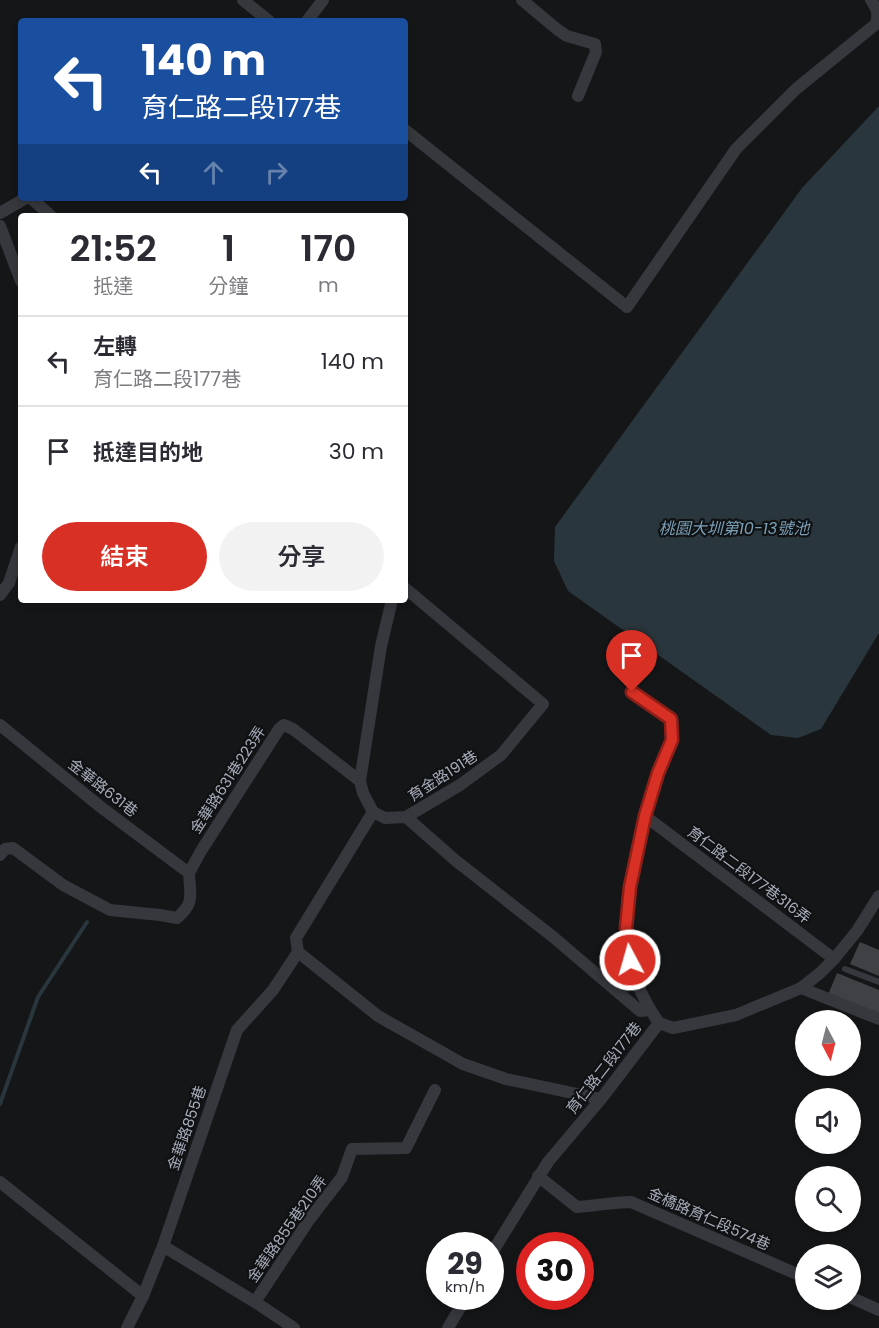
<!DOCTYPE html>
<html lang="zh-TW">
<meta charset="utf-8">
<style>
body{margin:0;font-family:Poppins,"Noto Sans TC",sans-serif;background:#f2f2f3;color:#2b2b33;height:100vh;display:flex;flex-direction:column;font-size:22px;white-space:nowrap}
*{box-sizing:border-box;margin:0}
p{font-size:20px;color:#7c7c81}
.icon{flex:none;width:33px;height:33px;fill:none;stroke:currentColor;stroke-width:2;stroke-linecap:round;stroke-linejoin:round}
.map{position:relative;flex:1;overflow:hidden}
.side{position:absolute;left:18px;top:213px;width:390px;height:390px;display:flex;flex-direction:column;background:#fff;border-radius:6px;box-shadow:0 3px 9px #0003}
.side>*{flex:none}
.banner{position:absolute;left:18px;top:18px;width:390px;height:183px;border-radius:6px;box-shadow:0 3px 9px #0003;background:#1a4fa0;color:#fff;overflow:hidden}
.needle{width:39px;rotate:173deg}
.fabs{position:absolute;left:795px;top:1010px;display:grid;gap:12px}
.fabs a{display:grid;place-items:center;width:66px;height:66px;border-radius:50%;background:#fff;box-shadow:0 3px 9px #0003;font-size:30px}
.speed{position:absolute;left:426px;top:1232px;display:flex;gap:12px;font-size:30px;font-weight:700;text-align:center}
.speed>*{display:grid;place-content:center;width:78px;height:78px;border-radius:50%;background:#fff;box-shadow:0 3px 9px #0003;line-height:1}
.speed small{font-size:15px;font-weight:400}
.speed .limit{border:9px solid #d22;background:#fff;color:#111}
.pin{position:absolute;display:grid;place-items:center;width:51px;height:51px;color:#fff;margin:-62px -26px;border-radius:50% 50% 50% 0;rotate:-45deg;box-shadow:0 0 6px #0007}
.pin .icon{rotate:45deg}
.me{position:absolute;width:66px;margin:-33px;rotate:354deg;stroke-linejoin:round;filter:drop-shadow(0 0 4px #0008)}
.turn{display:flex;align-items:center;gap:21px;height:126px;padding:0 24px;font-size:27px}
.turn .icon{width:78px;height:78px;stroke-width:2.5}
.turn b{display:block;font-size:42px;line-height:51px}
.lanes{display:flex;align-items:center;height:57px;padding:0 24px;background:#0003;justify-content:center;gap:30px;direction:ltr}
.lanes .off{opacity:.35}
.eta{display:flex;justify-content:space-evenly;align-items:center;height:102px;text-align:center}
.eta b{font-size:36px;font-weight:600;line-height:42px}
.action{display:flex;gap:12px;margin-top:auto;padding:12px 24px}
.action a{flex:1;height:69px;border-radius:36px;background:#d93025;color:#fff;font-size:24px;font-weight:600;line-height:69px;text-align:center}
.action a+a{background:#f2f2f3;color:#2b2b33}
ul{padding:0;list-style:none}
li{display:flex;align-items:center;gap:18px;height:90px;padding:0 24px;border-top:2px solid #e1e1e2}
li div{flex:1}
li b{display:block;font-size:22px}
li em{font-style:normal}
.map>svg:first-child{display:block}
.water{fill:#2a363d}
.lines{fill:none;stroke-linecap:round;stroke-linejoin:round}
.stream{stroke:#2a363d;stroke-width:4}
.building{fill:#3f4145}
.lane{stroke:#36383d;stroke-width:6}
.street{stroke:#36383d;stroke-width:12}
.route-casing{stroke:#8d1f18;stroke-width:15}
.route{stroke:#d93025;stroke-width:10}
.labels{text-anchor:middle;stroke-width:4.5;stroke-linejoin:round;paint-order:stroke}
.street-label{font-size:15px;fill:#a6adb9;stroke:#101113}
.water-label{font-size:16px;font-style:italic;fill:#7aa0b8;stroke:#101113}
</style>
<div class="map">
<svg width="879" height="1328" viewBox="0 0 879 1328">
<rect width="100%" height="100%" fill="#151618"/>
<polygon class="water" points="879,106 879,633 821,729 798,738 771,735 568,591 554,561 555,527 802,188"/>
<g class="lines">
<polyline class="stream" points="0,1104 38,997 87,922"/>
</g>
<g class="building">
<polygon points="860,942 879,950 879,976 850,964"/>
<polygon points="837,973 879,990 879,1016 828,995"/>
</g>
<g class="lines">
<polyline class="lane" points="845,969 879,982"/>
<g class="street">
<polyline points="243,0 269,21"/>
<polyline points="522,0 558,30 567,36 595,44 596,52 578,96"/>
<polyline points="307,21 323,0"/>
<path d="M405,130L627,307L736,149L796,89L876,24C879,13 877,9 871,0"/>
<polyline points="31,198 51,216"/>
<polyline points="0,213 26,198"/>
<polyline points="0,226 21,281"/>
<polyline points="0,595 9,583 21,547"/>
<polyline points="392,600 381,646 360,781 363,793 373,812 385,818 406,817 460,785 501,755 543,704 405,588"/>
<polyline points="0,725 102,808 189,873"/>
<polyline points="373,812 296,938 298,952 378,1016 463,1064 506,1079 601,1099"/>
<polyline points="645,816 834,959"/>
<polyline points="406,817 455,860 552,936 640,1011 650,1010"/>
<path d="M0,855L5,849L13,848L63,885L110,910L160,915L177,918C195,902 190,896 189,873"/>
<polyline points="189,873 201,851 279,729 284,725 293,729 360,781"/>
<polyline points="801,988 879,1019"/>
<polyline points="659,1023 673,1028 736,1015 801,988 820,973 834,959 857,931 879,896"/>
<path d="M538,1176L577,1207C595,1206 613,1202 631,1202L806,1278"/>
<polyline points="0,1182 143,1296"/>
<polyline points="163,1246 255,1302"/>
<path d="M490,1256L548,1162L601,1099L659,1023C646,1004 635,983 630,961C617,911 640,833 654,785C659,770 667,757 671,742C673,735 671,726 671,719L632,692"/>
<polyline points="850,1297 879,1310"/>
<polyline points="127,1328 143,1296 163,1246 237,1030 273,990 298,952"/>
<polyline points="294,1328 255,1302 309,1220 342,1177 352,1149 406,1148 435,1090"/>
<polyline points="448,1328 467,1296"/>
</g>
</g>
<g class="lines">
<defs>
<polyline id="route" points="630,960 626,928 630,887 645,816 658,773 672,740 671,719 632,692"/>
</defs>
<use href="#route" class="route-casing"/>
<use href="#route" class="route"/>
</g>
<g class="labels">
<g class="street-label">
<text transform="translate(443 776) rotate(-33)" y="5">育金路191巷</text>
<text transform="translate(228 780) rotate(-57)" y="5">金華路631巷223弄</text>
<text transform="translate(103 788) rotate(38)" y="5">金華路631巷</text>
<text transform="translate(749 875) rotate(37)" y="5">育仁路二段177巷316弄</text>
<text transform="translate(604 1068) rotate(-52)" y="5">育仁路二段177巷</text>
<text transform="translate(187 1128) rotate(-71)" y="5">金華路855巷</text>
<text transform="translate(709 1219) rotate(24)" y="5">金橋路育仁段574巷</text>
<text transform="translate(287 1229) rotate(-55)" y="5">金華路855巷210弄</text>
</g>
<g class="water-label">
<text x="734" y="534">桃園大圳第10-13號池</text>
</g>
</g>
</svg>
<div class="fabs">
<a><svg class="needle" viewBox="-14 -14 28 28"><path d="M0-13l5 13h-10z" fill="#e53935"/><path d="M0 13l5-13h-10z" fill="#7c7c81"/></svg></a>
<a><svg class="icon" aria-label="sound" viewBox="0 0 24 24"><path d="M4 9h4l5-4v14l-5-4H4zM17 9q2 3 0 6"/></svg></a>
<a><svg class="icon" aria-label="search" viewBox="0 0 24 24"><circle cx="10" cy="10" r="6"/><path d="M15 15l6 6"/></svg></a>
<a><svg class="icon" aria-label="layers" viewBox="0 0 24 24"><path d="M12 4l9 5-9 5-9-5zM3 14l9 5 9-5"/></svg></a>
</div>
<div class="speed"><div>29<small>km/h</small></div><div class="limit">30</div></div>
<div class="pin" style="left:632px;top:692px;background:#d93025"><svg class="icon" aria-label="arrive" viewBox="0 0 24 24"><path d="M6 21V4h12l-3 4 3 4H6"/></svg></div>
<svg class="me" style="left:630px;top:960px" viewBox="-20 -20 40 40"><circle r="17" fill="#d93025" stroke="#fff" stroke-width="3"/><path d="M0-11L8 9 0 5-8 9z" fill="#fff"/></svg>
<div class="banner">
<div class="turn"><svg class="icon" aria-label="left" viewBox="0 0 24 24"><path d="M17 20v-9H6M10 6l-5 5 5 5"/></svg><div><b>140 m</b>育仁路二段177巷</div></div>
<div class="lanes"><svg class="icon" aria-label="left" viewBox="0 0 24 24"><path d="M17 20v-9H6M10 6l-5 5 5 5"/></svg><svg class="icon off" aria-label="ahead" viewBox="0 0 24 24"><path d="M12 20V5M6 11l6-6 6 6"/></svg><svg class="icon off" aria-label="right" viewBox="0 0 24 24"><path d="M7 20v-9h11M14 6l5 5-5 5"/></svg></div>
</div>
<section class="side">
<div class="eta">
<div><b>21:52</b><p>抵達</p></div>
<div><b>1</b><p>分鐘</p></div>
<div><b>170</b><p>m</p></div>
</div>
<ul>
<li><svg class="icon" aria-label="left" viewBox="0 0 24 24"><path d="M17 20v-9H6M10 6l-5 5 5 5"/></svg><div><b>左轉</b><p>育仁路二段177巷</p></div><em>140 m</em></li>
<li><svg class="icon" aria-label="arrive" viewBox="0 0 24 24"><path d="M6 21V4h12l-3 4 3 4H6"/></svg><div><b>抵達目的地</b></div><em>30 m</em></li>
</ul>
<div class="action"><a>結束</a><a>分享</a></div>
</section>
</div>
